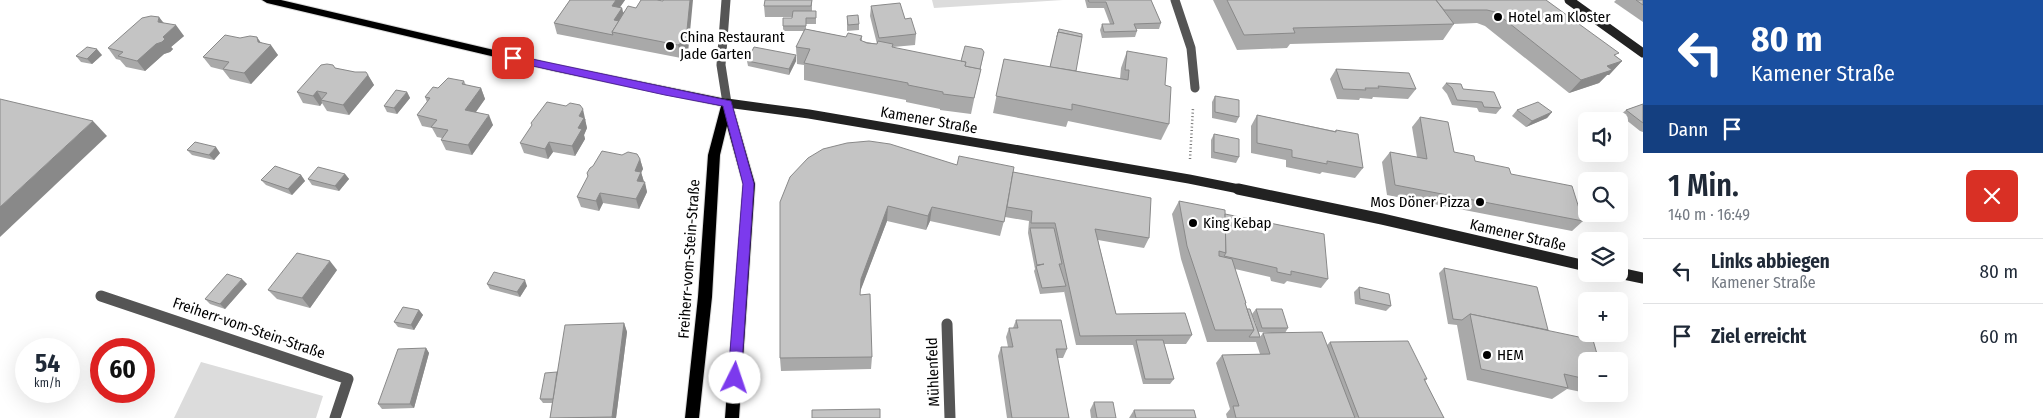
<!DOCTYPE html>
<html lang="de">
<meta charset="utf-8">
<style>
body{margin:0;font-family:"Fira Sans Condensed",sans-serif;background:#f2f2f3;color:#1f2937;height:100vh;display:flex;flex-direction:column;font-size:19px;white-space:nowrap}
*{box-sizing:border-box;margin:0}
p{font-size:16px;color:#747a83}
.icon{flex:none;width:28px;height:28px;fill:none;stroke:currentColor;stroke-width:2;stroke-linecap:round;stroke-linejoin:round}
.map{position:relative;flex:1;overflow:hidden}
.side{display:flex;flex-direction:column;background:#fff;width:400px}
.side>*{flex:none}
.top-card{background:#1a4fa0;color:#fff;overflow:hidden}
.controls{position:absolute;left:1578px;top:112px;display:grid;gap:10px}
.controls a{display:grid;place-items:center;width:50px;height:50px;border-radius:8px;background:#fff;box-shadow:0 5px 20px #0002;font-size:25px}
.speed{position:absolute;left:15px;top:338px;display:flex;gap:10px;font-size:25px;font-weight:700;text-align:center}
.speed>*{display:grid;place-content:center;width:65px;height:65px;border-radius:50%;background:#fff;box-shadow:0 5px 20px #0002;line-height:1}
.speed small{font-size:12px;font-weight:400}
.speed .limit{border:8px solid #d22;background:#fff;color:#111}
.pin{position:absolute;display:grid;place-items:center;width:42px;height:42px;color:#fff;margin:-21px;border-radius:10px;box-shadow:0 2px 8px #0006}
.me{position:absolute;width:55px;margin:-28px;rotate:4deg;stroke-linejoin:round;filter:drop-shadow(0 0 4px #0008)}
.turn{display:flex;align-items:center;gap:18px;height:105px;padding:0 25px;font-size:22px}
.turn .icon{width:65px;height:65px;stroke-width:2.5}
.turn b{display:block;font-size:35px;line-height:42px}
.then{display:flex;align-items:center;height:48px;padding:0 25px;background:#0003;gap:10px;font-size:19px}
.round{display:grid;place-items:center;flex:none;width:52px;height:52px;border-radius:8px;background:#f2f2f3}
.headline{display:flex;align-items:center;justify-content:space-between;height:85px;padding:0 25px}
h1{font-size:30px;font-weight:600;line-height:38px}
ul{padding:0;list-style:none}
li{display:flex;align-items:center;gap:15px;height:65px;padding:0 25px;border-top:1px solid #e0e1e3}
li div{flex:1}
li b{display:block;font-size:19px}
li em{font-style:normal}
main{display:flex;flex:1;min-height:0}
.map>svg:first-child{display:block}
.green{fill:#dcdcdc}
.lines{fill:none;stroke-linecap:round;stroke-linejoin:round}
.primary-casing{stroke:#dbdbdb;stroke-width:2}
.path{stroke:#777;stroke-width:2.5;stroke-dasharray:1 2.5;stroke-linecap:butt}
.street-far1{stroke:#555;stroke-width:9}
.street{stroke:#555;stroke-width:11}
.secondary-far1{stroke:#222;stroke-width:9}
.secondary{stroke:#222;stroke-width:11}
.primary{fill:#000;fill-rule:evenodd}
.wall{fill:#a9a9a9;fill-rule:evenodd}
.shaded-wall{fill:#898989}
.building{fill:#c4c4c4;stroke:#898989}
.route{fill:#7c3aed;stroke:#51269a}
.poi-dot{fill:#000;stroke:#fff;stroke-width:2}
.labels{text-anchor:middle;stroke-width:5;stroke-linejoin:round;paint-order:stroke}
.poi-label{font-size:15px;fill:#000;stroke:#fff;text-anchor:start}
.street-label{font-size:15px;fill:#000;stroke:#fff}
</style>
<main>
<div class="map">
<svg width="1643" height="418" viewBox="0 0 1643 418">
<rect width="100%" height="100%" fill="#fff"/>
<g class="green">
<polygon points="932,0 1063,0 934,8"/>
<polygon points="201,362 323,396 316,418 174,418"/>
</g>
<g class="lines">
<defs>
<polygon id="primary" points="262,0 281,0 554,64 731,100 755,184 739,418 725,418 743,184 727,126 720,155 712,297 699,418 685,418 698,297 708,155 721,106 554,71 267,3"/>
</defs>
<use href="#primary" class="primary-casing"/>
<polyline class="path" points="1190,159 1193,108"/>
<g class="street-far1">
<polyline points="726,0 721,65 727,103"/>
<polyline points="1175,0 1191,48 1195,88"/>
</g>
<g class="street">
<polyline points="101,296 348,379 335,418"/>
<polyline points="947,324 950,418"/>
</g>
<g class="secondary-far1">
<polyline points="1569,0 1643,53"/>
<polyline points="727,103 809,114 1189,179 1244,190"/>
</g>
<g class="secondary">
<polyline points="1238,189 1382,219 1586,266"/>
<polyline points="1619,273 1643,278"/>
</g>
<use href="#primary" class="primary"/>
</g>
<g class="wall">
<polygon points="570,0 625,0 620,7 622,8 623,12 636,8 641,0 659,0 688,53 681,58 557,34 554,23"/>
<polygon points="812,0 812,11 816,11 816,24 806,24 806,29 846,37 862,36 862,41 877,44 870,16 871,6 905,19 916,34 915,45 893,47 893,48 961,61 984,52 971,114 940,110 940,109 906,102 906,100 804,80 804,65 797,64 796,47 804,31 783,31 783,26 792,18 793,17 765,17 764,6"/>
<polygon points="1085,0 1151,0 1161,23 1159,29 1136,29 1137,31 1135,37 1102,38 1100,30 1102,24 1110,24 1104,8 1087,8"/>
<polygon points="1213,0 1546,0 1622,61 1609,75 1607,75 1599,83 1569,93 1485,26 1477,23 1453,24 1454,24 1443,40 1290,44 1287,48 1237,50"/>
<polygon points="1616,0 1643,0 1643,22 1614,2"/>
<polygon points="847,16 859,24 859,30 847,31"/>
<polygon points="163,23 184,36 171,47 173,49 170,52 164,54 145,71 126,67 120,60 116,59 108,48"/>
<polygon points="1059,29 1076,71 1120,79 1121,68 1127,51 1165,85 1169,124 1161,140 1068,121 1066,127 993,113 1004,59 1050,67"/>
<polygon points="261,42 278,55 251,84 230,79 223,70 211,67 203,57"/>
<polygon points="102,55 92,64 81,62 76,56"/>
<polygon points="796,55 796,61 789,75 748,66 747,61"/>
<polygon points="335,68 368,75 374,85 349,115 327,111 322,103 320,106 303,103 297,92"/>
<polygon points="1336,69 1416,89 1408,99 1373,97 1372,99 1360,98 1359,100 1337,99 1330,79"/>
<polygon points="464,81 466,85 481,88 485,99 476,112 493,125 472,155 446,150 441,140 442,138 437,137 432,128 422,126 417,115 427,102 425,97 438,88"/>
<polygon points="1446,83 1463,89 1501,108 1496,114 1479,112 1477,108 1452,105 1447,94 1442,88"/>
<polygon points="407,92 410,98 397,114 387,112 384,106"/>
<polygon points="1215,96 1239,117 1236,123 1212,118 1212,102"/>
<polygon points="1643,104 1643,132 1640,131 1620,115 1626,110"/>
<polygon points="1517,110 1552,112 1547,118 1526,127 1512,116"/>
<polygon points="1257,115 1335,131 1336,130 1363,168 1355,178 1322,172 1320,174 1286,167 1286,160 1251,153 1251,126"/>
<polygon points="1420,117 1454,152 1475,161 1511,174 1583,221 1572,231 1387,195 1382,162 1390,152 1417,157 1412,127"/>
<polygon points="586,119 585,121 587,128 584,135 585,139 575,156 553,152 548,159 524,153 520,143"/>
<polygon points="1214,134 1239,157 1236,163 1211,158 1211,140"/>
<polygon points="187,150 220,153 214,160 192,155"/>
<polygon points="640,159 643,169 641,172 647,192 639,209 603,203 599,211 581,207 577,197 588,177 587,173"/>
<polygon points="957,165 1013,172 1149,238 1144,248 1098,240 1116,314 1192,335 1186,344 1164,344 1174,379 1170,384 1143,384 1133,345 1076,345 1064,291 1064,292 1040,294 1034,271 1035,269 1028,233 1029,221 1005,217 1000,236 930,221 926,230 887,221 860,291 860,295 872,357 871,369 781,371 780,358 780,202"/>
<polygon points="345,174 349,179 339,191 312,185 308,179"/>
<polygon points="1586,174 1609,181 1586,181 1586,198 1580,180"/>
<polygon points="301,175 305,181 292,195 266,185 261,180"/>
<path d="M1179,201L1225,214L1328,279L1321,288L1287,281L1284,284L1271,281L1270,277L1235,269L1246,303L1245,304L1247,309L1257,327L1252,314L1256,309L1288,328L1285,333L1327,345L1330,342L1427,379L1425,381L1444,418H1227L1226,414L1230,409L1216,363L1222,355L1260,354L1256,342H1207L1181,259L1172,214ZM1259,332L1271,333H1263L1260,337Z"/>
<polygon points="1592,214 1619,214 1621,216 1615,221 1593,217"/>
<polygon points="1444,268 1548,330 1586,361 1586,393 1567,389 1552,399 1467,380 1457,325 1448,324 1439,273"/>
<polygon points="337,270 310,308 277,299 268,290"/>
<polygon points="247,284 225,309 210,304 205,299"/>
<polygon points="487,284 527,286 520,297 490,289"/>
<polygon points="1359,287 1391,306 1386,311 1355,304 1354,292"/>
<polygon points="419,310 423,315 414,330 398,327 394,322"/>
<polygon points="1016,320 1067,349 1063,358 1057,358 1069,418 1007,418 998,356 1001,347 1008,347 1006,337 1009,328 1013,328"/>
<polygon points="624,323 627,332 616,418 550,418 552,403 543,403 540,399 557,372"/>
<polygon points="426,348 429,353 414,408 382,409 378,404"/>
<polygon points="1094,402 1116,418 1091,418 1090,410"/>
<polygon points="1134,410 1196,418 1129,418"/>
</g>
<g class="shaded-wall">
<polygon points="616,0 625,0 614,16 612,6"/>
<polygon points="690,0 693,0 688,53 681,58 678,45"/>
<polygon points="622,8 624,18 614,32 614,20"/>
<polygon points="159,17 167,27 158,22"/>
<polygon points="176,25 184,36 171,47 173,49 170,52 164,54 145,71 137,61"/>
<polygon points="257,37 264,47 271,45 278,55 251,84 244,73 258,42"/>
<polygon points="97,49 102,55 92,64 87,59"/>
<polygon points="796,55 796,61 789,75 789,69"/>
<polygon points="1622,61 1609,75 1607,75 1599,83 1569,93 1581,80 1607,66"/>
<polygon points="368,75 374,85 349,115 343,105"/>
<polygon points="481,88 485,99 470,120 465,110"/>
<polygon points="317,91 323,101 321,100 322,103 320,106 313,96"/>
<polygon points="407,92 410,98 397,114 394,108"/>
<polygon points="583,109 587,128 584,135 585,139 575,156 572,146 578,128 579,116"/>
<polygon points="1552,112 1547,118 1526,127 1532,121"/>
<polygon points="489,115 493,125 472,155 468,145"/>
<polygon points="93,121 107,136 0,237 0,207"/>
<polygon points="549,142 553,152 548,159 545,149"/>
<polygon points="216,147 220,153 214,160 209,155"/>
<polygon points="640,159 643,169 640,175 641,172 644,182 640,191 635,171"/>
<polygon points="345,174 349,179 339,191 335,186"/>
<polygon points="301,175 305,181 292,195 288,189"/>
<polygon points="645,182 647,192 639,209 636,199"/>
<polygon points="600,193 603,203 599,211 596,201"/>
<polygon points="888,206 887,221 860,292 861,279"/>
<polygon points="932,207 930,221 926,230 928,216"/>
<polygon points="330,261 337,270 310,308 302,298"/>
<polygon points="242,279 247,284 225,309 220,304"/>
<polygon points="525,280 527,286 520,297 517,292"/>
<polygon points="419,310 423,315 414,330 411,325"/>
<polygon points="624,323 627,332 616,418 612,418 612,417"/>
<polygon points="426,348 429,353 414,408 410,404"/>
</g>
<g class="building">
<polygon points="570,0 616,0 612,6 622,8 614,20 619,21 612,32 613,35 554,23"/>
<polygon points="641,0 657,0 663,1 663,0 690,0 686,40 678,45 612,32 628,6 636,8"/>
<polygon points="765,0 812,0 811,6 764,6"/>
<polygon points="1088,0 1151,0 1161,23 1134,24 1137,31 1104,32 1102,24 1114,24 1106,2 1089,2"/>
<polygon points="1227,0 1436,0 1454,24 1293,28 1295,33 1244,35"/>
<polygon points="1436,0 1546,0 1619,53 1614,55 1622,61 1607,66 1612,70 1581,80 1495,12 1487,10 1444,10"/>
<polygon points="1636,0 1643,0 1643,5"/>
<polygon points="900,3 905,19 911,18 916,34 879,38 871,6"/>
<polygon points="793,11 816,11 816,18 806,18 806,26 783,26 783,18 792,18"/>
<polygon points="858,15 859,24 848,25 847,16"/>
<polygon points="151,16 159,17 158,22 176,25 163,37 165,39 162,42 156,44 137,61 118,56 123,52 108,48 142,18"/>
<polygon points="805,29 846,37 848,33 862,36 860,40 867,43 877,44 878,41 893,44 892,47 966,62 965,66 981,69 974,98 943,94 943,92 908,85 908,83 804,63 810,49 796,47"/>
<polygon points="1059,29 1082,34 1082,37 1058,32 1057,37"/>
<polygon points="1058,32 1082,37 1076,71 1050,67"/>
<polygon points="225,35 240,38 250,36 257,37 258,42 271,45 244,73 223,69 229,62 203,57"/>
<polygon points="965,46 982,49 984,52 980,69 965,66 966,62 961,61"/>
<polygon points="87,47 97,49 87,59 76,56"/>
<polygon points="754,47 796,55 789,69 747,61"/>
<polygon points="1127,51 1167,58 1165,85 1171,87 1169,124 1072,104 1072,110 996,96 1004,59 1128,80 1129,70 1125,70"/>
<polygon points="327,64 333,65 335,68 355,72 366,72 368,75 343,105 321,100 327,93 317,91 313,96 297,92 321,65"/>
<polygon points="1336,69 1409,73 1416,89 1378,86 1379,88 1365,88 1366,90 1343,89"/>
<polygon points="448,78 464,81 462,84 481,88 465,110 489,115 468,145 441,140 448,130 431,127 437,120 417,115 430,98 425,97 433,87 438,88"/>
<polygon points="1446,83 1461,84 1463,89 1494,92 1501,108 1484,107 1482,102 1457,100 1452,88"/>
<polygon points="396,90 407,92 394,108 384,106"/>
<polygon points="1215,96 1239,100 1239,117 1215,112"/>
<polygon points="0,99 93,121 0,207"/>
<polygon points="547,102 566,106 570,103 580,105 583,109 579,116 584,118 578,128 582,129 572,146 549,142 545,149 520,143 532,125 531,123"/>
<polygon points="1538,102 1552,112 1532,121 1517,110"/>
<polygon points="1643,104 1643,123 1626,110"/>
<polygon points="1257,115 1336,132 1336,130 1358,134 1363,168 1327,161 1327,164 1292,157 1292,150 1257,143"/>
<polygon points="1420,117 1448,122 1454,152 1474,156 1475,161 1509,168 1511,174 1572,186 1583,221 1395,185 1390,152 1427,159"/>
<polygon points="1214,134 1239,139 1239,157 1214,152"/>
<polygon points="869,141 890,144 957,165 959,156 1014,167 1004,222 932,207 928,216 888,206 861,279 860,295 870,294 872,357 780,358 780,202 790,177 808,158 823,149 847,143"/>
<polygon points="195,142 216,147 209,155 187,150"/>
<polygon points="602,151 622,155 628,152 637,154 640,159 635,171 641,172 637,181 645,182 636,199 600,193 596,201 577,197 588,176 587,173 590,168 593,166"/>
<polygon points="275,166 301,175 288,189 261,180"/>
<polygon points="318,167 345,174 335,186 308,179"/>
<polygon points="1013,172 1151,198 1149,238 1095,229 1116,314 1185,313 1192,335 1080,336 1055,223 1031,223 1032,211 1007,207"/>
<polygon points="1586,174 1607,178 1609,181 1588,181"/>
<polygon points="1179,201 1225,210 1226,253 1219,251 1219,256 1232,259 1246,303 1245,303 1254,330 1215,330 1187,246"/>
<polygon points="1619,209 1621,216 1611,214 1619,214"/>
<polygon points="1225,214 1324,234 1328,279 1291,271 1291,275 1277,272 1277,268 1224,256 1226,253"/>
<polygon points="1030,228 1054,228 1062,264 1059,264 1066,286 1042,288 1036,266 1044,264 1037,265"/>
<polygon points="297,253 330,261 302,298 268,290"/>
<polygon points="1444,268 1537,287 1548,330 1470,314 1462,320 1453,319"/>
<polygon points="494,272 525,280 517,292 487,284"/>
<polygon points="227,274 242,279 220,304 205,299"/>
<polygon points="1359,287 1389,294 1391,306 1360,299"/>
<polygon points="403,307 419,310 411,325 394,322"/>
<polygon points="1247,309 1250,309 1260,337 1249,337 1254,330"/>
<polygon points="1256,309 1282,309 1288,328 1262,328"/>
<polygon points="1470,314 1593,340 1599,361 1586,361 1586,379 1564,374 1568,388 1481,369"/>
<polygon points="1016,320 1061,320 1067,349 1056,349 1069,418 1012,418 1001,347 1013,347 1009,328 1018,328"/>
<polygon points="624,323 612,417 550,418 565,325"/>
<polygon points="1322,332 1355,418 1236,418 1233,406 1239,406 1222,355 1270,354 1263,333"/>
<polygon points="1136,340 1163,340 1174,379 1145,379"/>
<polygon points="1408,341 1427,379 1424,379 1444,418 1359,418 1330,342"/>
<polygon points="426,348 410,404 378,404 398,349"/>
<polygon points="557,372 553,399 540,399 545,373"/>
<polygon points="1094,402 1113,402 1116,418 1097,418"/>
<polygon points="880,409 880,418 812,418 812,410"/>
<polygon points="1134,410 1194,410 1196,418 1136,418"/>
</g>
<polygon class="route" points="513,55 731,101 754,184 741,378 739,383 735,384 730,383 728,378 743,184 723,106 665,95 510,61 510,56"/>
<g class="poi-dot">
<circle cx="1498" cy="17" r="5"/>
<circle cx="670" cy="46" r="5"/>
<circle cx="1480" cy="202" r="5"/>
<circle cx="1193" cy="223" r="5"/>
<circle cx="1487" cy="355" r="5"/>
</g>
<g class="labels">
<g class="poi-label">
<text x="1508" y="22">Hotel am Kloster</text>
<text x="680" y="42">China Restaurant<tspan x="680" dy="17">Jade Garten</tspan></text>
<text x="1470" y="207" text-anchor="end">Mos Döner Pizza</text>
<text x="1203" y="228">King Kebap</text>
<text x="1497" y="360">HEM</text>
</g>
<g class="street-label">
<text transform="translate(929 120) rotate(10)" y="5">Kamener Straße</text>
<text transform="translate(1518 235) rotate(13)" y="5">Kamener Straße</text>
<text transform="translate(689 259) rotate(-86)" y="5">Freiherr-vom-Stein-Straße</text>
<text transform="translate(249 328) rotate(19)" y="5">Freiherr-vom-Stein-Straße</text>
<text transform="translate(933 372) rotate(-92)" y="5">Mühlenfeld</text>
</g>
</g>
</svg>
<div class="controls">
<a><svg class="icon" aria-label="sound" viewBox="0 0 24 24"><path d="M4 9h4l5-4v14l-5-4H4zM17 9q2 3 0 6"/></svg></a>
<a><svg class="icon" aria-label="search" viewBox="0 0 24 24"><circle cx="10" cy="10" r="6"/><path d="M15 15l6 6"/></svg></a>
<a><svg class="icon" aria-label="layers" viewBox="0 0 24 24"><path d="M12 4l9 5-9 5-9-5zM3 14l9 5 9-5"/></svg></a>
<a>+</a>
<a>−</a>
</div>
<div class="speed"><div>54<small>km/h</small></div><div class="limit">60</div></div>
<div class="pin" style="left:513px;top:58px;background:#d93025"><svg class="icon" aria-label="arrive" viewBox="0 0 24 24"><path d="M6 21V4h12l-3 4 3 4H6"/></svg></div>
<svg class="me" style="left:735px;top:378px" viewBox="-20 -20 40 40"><circle r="19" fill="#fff"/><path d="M0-13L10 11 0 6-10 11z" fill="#7c3aed"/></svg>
</div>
<section class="side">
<div class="top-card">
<div class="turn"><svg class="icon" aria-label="left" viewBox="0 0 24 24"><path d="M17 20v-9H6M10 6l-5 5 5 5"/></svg><div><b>80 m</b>Kamener Straße</div></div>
<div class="then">Dann<svg class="icon" aria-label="arrive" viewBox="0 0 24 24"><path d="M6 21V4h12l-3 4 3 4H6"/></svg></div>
</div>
<div class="headline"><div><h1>1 Min.</h1><p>140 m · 16:49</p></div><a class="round" style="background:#d93025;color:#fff"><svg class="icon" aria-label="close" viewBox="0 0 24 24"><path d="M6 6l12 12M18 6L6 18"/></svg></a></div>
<ul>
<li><svg class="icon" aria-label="left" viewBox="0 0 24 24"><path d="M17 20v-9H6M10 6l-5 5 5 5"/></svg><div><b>Links abbiegen</b><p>Kamener Straße</p></div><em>80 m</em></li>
<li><svg class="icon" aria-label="arrive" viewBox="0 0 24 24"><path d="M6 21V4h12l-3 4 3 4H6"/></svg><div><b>Ziel erreicht</b></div><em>60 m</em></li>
</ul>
</section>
</main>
